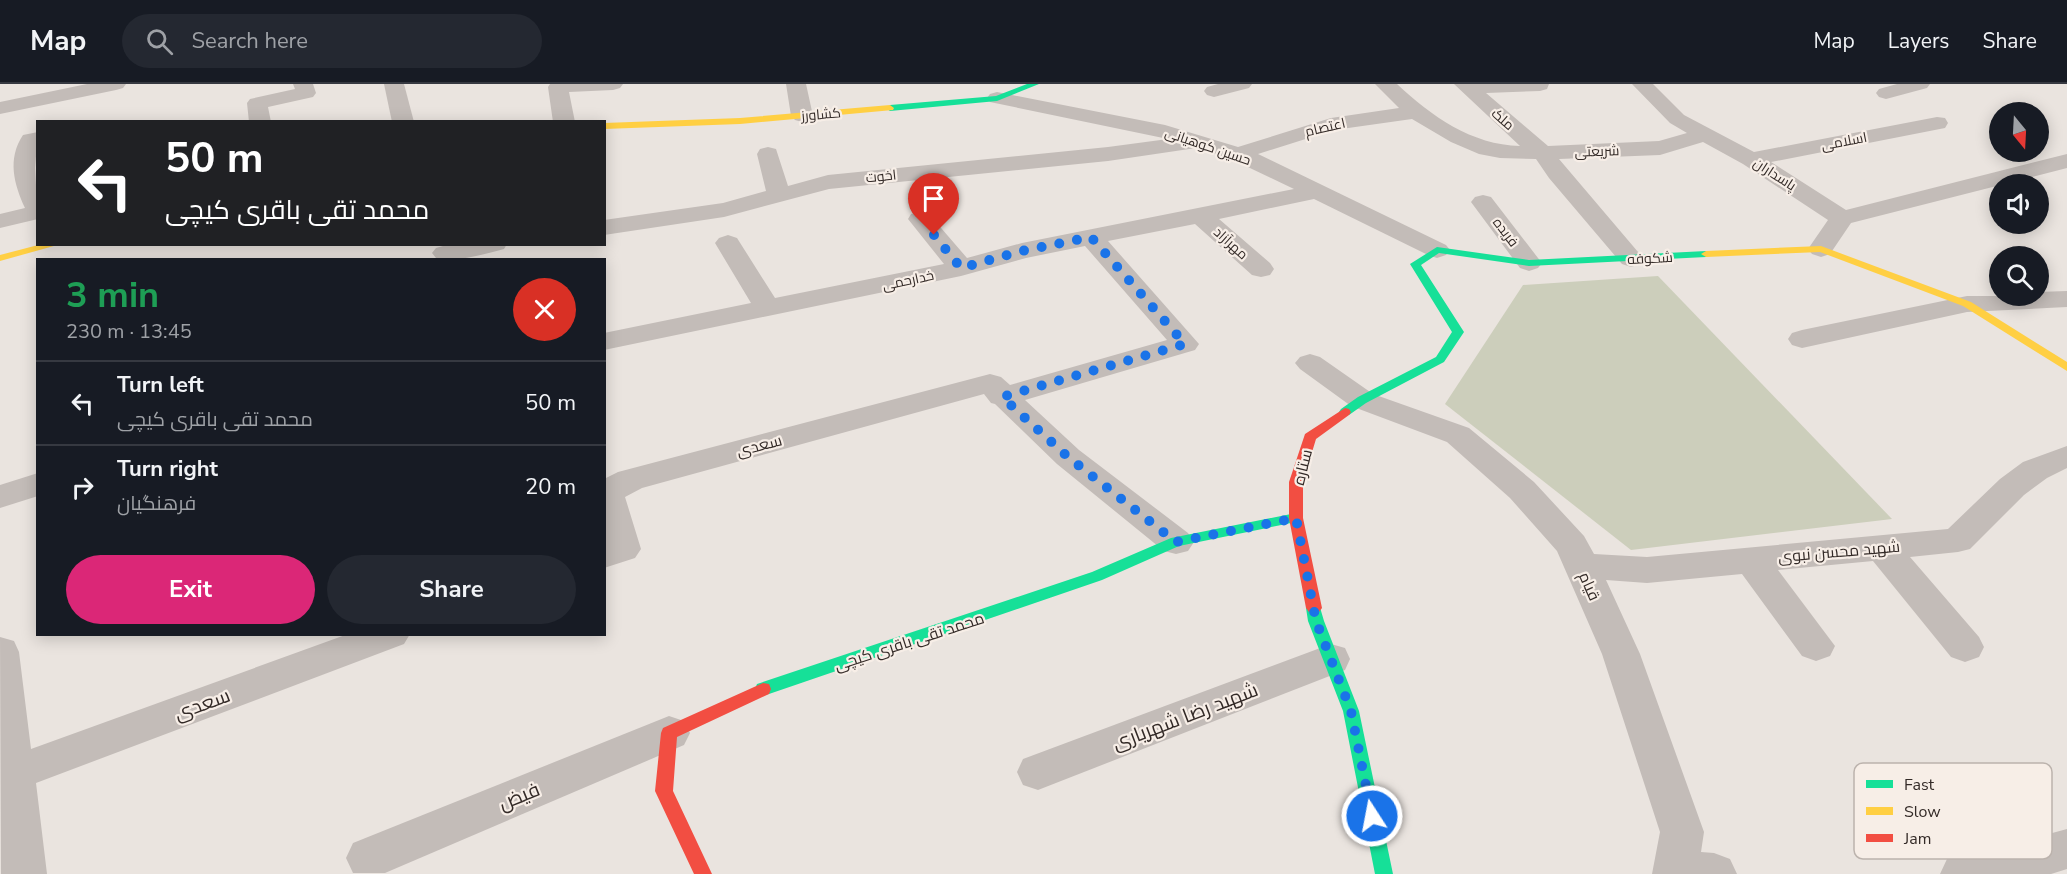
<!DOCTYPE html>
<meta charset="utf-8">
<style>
body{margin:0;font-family:"Nunito Sans",Cairo,sans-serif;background:#242831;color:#f1f3f6;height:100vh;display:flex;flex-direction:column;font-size:22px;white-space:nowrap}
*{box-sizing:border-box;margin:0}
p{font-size:20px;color:#9ea1a6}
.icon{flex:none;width:33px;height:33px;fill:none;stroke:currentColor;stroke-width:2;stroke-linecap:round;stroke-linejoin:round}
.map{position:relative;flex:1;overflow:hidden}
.panel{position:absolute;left:36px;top:174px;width:570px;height:378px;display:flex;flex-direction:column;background:#171b24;border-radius:0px;box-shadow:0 3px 15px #0003}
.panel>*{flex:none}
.hud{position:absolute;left:36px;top:36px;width:570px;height:126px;border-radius:0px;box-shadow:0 3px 15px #0003;background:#202124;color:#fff;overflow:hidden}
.needle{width:39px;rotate:162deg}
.tools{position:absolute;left:1989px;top:18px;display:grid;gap:12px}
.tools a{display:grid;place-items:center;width:60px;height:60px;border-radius:50%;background:#171b24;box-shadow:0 3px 15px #0003;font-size:30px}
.pin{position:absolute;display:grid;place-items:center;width:51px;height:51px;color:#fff;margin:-62px -26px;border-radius:50% 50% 50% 0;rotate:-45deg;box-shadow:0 0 6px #0007}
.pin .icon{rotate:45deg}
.me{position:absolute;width:66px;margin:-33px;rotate:349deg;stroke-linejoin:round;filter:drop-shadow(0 0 4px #0008)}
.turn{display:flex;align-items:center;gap:21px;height:126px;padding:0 30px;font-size:27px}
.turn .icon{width:78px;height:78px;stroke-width:2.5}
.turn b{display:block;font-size:42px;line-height:51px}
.round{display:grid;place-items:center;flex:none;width:63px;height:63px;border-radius:32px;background:#242831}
.head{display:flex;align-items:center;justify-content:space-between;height:102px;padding:0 30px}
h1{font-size:36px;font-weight:700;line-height:45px;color:#1e9e55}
.primary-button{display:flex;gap:12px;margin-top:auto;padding:12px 30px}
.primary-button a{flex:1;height:69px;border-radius:36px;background:#db2777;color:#fff;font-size:24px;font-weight:700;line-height:69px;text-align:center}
.primary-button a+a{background:#242831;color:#f1f3f6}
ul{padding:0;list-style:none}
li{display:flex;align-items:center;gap:18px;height:84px;padding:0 30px;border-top:2px solid #363941}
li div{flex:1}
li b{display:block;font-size:22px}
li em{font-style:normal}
header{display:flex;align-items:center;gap:36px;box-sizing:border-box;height:84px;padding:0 30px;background:#171b24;border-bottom:2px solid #363941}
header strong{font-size:28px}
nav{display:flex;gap:33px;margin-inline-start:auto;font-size:21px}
.search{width:420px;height:54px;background:#242831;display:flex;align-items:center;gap:15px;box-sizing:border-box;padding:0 21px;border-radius:33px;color:#9ea1a6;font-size:22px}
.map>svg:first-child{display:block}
.green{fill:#cccebb}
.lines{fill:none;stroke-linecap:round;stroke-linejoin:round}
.street{fill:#c3bcb8;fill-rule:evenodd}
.fast{fill:#16e098;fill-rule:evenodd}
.slow{fill:#ffcf43;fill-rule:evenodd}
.jam{fill:#f24e42;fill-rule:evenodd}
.route{stroke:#1a73e8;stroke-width:10;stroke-dasharray:0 18}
.labels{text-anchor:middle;stroke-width:4.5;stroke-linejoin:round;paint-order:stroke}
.far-street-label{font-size:14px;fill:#332a27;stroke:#f7eee7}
.street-label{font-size:16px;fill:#332a27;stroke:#f7eee7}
.near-street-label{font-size:20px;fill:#332a27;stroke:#f7eee7}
.key{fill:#f7eee7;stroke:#bcb3ad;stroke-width:1.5}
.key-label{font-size:16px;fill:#332a27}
</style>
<header>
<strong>Map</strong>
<div class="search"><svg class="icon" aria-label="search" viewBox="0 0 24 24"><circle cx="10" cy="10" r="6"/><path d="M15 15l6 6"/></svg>Search here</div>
<nav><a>Map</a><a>Layers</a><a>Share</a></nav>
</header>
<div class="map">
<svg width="2067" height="790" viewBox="0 0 2067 790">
<rect width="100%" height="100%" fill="#eae4df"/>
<polygon class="green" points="1658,192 1892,435 1631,466 1445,320 1523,201"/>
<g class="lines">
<g class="street">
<polygon points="87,0 126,0 123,4 116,6 0,30 0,18"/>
<polygon points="293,0 313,0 316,9 313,13 268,23 271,38 249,38 247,19 250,15 295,5"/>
<polygon points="384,0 404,0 414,38 392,38"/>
<polygon points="550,0 623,0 620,4 613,6 569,8 575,38 553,38 548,3"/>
<polygon points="786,0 806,0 813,32 809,36 802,38 795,36 791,32"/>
<polygon points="1218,0 1252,0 1249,4 1214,13 1207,11 1204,7 1207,3"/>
<path d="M1375,0H1397C1431,32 1472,61 1520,62L1454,0H1549L1547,5L1540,7L1486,9L1548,62L1659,57L1687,49L1670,39L1632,0H1653L1684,31L1754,68L1937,33L1945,34L1948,39L1945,44L1771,78L1846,126L2067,70V84L1851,139L1830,170L1821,173L1812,170L1808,165L1828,136L1743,80L1703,58L1660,71L1559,75L1644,175L1640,180L1631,183L1622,180L1549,94L1536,75L1500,74L1479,70L1451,58L1412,35L1334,46L1258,70L1446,161L1450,166L1446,171L1437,174L1428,171L1314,115L1219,135L1270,179L1274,185L1270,191L1261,193L1252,191L1195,140L1108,157L1199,260L1195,266L1025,316L1079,366L1188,449L1194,458L1188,467L1176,470L1164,467L1057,380L995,320L991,319L984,310L642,404L625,413L641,465L635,474L604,484V395L618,388L990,290L1001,293L1010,301L1167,256L1085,162L1026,174L961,192L604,266V249L751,219L715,159L719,154L728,151L737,154L775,214L944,180L908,135L911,130L920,128L929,130L967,174L1022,159L1294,105L1231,75L1196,64L1108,77L829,105L724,133L604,151V136L723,119L766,107L757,70L760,65L768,63L776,65L788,102L828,91L1108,63L1168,55L990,18L987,14L990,10L997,8L1165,41L1238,63L1331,34L1399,24Z"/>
<polygon points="1897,0 1930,0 1927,4 1886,15 1879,13 1876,9 1879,5"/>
<path d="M38,48L35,84L38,135L0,144V130L25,124C14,100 7,75 23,51Z"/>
<polygon points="1483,111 1491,113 1538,174 1542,179 1538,184 1529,187 1520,184 1471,118 1475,113"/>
<path d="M450,160H507L504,165C484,170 457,179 436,174L432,169L436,164Z"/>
<polygon points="2067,207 2067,223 1967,228 1802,264 1792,261 1788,255 1792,249 1802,246 1967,212 2038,212 2038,208"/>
<polygon points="1310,270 1320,273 1373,310 1469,344 1534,398 1584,452 1594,470 1647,473 1948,445 2000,395 2023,378 2067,362 2067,384 2047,394 2024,411 1970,465 1958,468 1910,473 1979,553 1984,563 1979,573 1965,578 1951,573 1873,477 1778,486 1835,562 1830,572 1816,577 1802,572 1742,490 1647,499 1606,496 1640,570 1704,748 1701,768 1714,769 1730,775 1737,790 1652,790 1660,748 1602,570 1557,467 1510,414 1447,358 1351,322 1300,285 1295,279 1300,273"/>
<polygon points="38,389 38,412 0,424 0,401"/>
<polygon points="348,550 410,550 404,560 36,699 47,790 1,790 0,553 14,557 19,568 31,665"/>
<polygon points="1331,560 1345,564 1350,575 1345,586 1038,706 1023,701 1017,688 1023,675"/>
<polygon points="669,632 684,637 690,649 684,661 385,789 353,789 346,774 353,759"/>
<polygon points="2067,745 2067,785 2051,790 1940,790 1947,775 1963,769 2000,763"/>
</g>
<g class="fast">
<polygon points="1027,0 1039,0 997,17 890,27 886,24 890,21 996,12"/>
<polygon points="1437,163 1529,176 1706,167 1711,170 1706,173 1529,182 1439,169 1421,181 1464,248 1444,278 1366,319 1349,331 1341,331 1339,328 1341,325 1358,313 1436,273 1452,248 1410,180"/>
<polygon points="1296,429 1303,434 1301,437 1179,462 1102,496 769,610 763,611 757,610 755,605 757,600 1092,488 1171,454"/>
<polygon points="1314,518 1319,520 1324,537 1359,627 1393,790 1375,790 1343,627 1308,537 1306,524 1309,520"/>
</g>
<g class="slow">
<polygon points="890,21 894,24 893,26 740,40 604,45 604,39 740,34"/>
<polygon points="42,160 61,160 0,177 0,171"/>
<polygon points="1821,162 1971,218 2067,278 2067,287 1963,222 1820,168 1706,173 1701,170 1706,167"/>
</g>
<g class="jam">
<polygon points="1345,324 1349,325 1351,328 1349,331 1316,355 1303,398 1303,434 1322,524 1319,528 1309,528 1306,524 1289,434 1289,398 1305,350"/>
<polygon points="763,599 769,600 771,605 769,610 677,653 673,707 712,790 694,790 655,707 661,649 663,644"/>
</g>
</g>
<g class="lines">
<polyline class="route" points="934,151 961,184 1022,167 1091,153 1185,260 1002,313 1068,373 1176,458 1296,434 1316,537 1351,627 1372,732"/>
</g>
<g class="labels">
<g class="far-street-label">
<text transform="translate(821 30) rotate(-5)" y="5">کشاورز</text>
<text transform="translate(1503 35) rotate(41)" y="5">ملک</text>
<text transform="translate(1325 43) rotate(-13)" y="5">اعتصام</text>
<text transform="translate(1844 57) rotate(-11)" y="5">اسلامی</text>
<text transform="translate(1208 62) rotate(19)" y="5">حسین کوهیانی</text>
<text transform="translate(1597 67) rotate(-2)" y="5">شریعتی</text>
<text transform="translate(1775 90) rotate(33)" y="5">پاسداران</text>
<text transform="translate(881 92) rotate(-6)" y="5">اخوت</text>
<text transform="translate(1506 148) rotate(53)" y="5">فریده</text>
<text transform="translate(1231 159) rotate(42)" y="5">مهرآزاد</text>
<text transform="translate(1650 174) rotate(-3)" y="5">شکوفه</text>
<text transform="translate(908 196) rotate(-12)" y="5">خدارحمی</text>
</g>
<g class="street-label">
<text transform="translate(759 361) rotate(-15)" y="6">سعدی</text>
<text transform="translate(1302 383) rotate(-76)" y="6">ستاره</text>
<text transform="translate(1839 467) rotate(-5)" y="6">شهید محسن نبوی</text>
<text transform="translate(1590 502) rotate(66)" y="6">قیام</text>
<text transform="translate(909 557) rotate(-18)" y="6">محمد تقی باقری کیچی</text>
</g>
<g class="near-street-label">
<text transform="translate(202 620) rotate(-20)" y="7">سعدی</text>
<text transform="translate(1185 632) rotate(-21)" y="7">شهید رضا شهریاری</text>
<text transform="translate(519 712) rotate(-22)" y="7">فیض</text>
</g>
</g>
<rect x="1854" y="679" width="198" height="96" rx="9" class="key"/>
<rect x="1866" y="696" width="27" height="8" fill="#16e098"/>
<rect x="1866" y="723" width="27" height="8" fill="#ffcf43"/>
<rect x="1866" y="750" width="27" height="8" fill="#f24e42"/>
<g class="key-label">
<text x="1904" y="706">Fast</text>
<text x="1904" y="733">Slow</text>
<text x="1904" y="760">Jam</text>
</g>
</svg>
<div class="tools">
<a><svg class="needle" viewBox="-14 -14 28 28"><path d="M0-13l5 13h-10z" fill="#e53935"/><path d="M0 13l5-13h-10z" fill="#9ea1a6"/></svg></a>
<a><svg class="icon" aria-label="sound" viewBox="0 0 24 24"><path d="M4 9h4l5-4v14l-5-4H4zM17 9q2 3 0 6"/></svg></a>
<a><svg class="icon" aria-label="search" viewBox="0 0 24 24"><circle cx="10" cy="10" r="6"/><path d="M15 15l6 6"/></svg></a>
</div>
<div class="pin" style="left:934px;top:151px;background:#d93025"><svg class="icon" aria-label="arrive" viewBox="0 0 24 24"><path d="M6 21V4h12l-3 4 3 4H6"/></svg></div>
<svg class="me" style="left:1372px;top:732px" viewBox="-20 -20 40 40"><circle r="17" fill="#1a73e8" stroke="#fff" stroke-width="3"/><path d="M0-11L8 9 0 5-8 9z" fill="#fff"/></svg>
<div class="hud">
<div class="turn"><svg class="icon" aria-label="left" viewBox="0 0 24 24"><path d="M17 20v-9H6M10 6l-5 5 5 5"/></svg><div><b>50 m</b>محمد تقی باقری کیچی</div></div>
</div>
<section class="panel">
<div class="head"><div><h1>3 min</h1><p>230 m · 13:45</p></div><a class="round" style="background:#d93025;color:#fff"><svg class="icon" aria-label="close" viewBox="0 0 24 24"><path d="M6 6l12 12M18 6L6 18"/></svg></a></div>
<ul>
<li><svg class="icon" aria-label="left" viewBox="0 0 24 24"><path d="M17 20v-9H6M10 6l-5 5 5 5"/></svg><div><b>Turn left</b><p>محمد تقی باقری کیچی</p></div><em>50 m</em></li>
<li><svg class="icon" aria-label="right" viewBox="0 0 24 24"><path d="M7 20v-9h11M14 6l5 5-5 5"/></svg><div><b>Turn right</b><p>فرهنگیان</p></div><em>20 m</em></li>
</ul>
<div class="primary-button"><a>Exit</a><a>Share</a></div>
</section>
</div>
